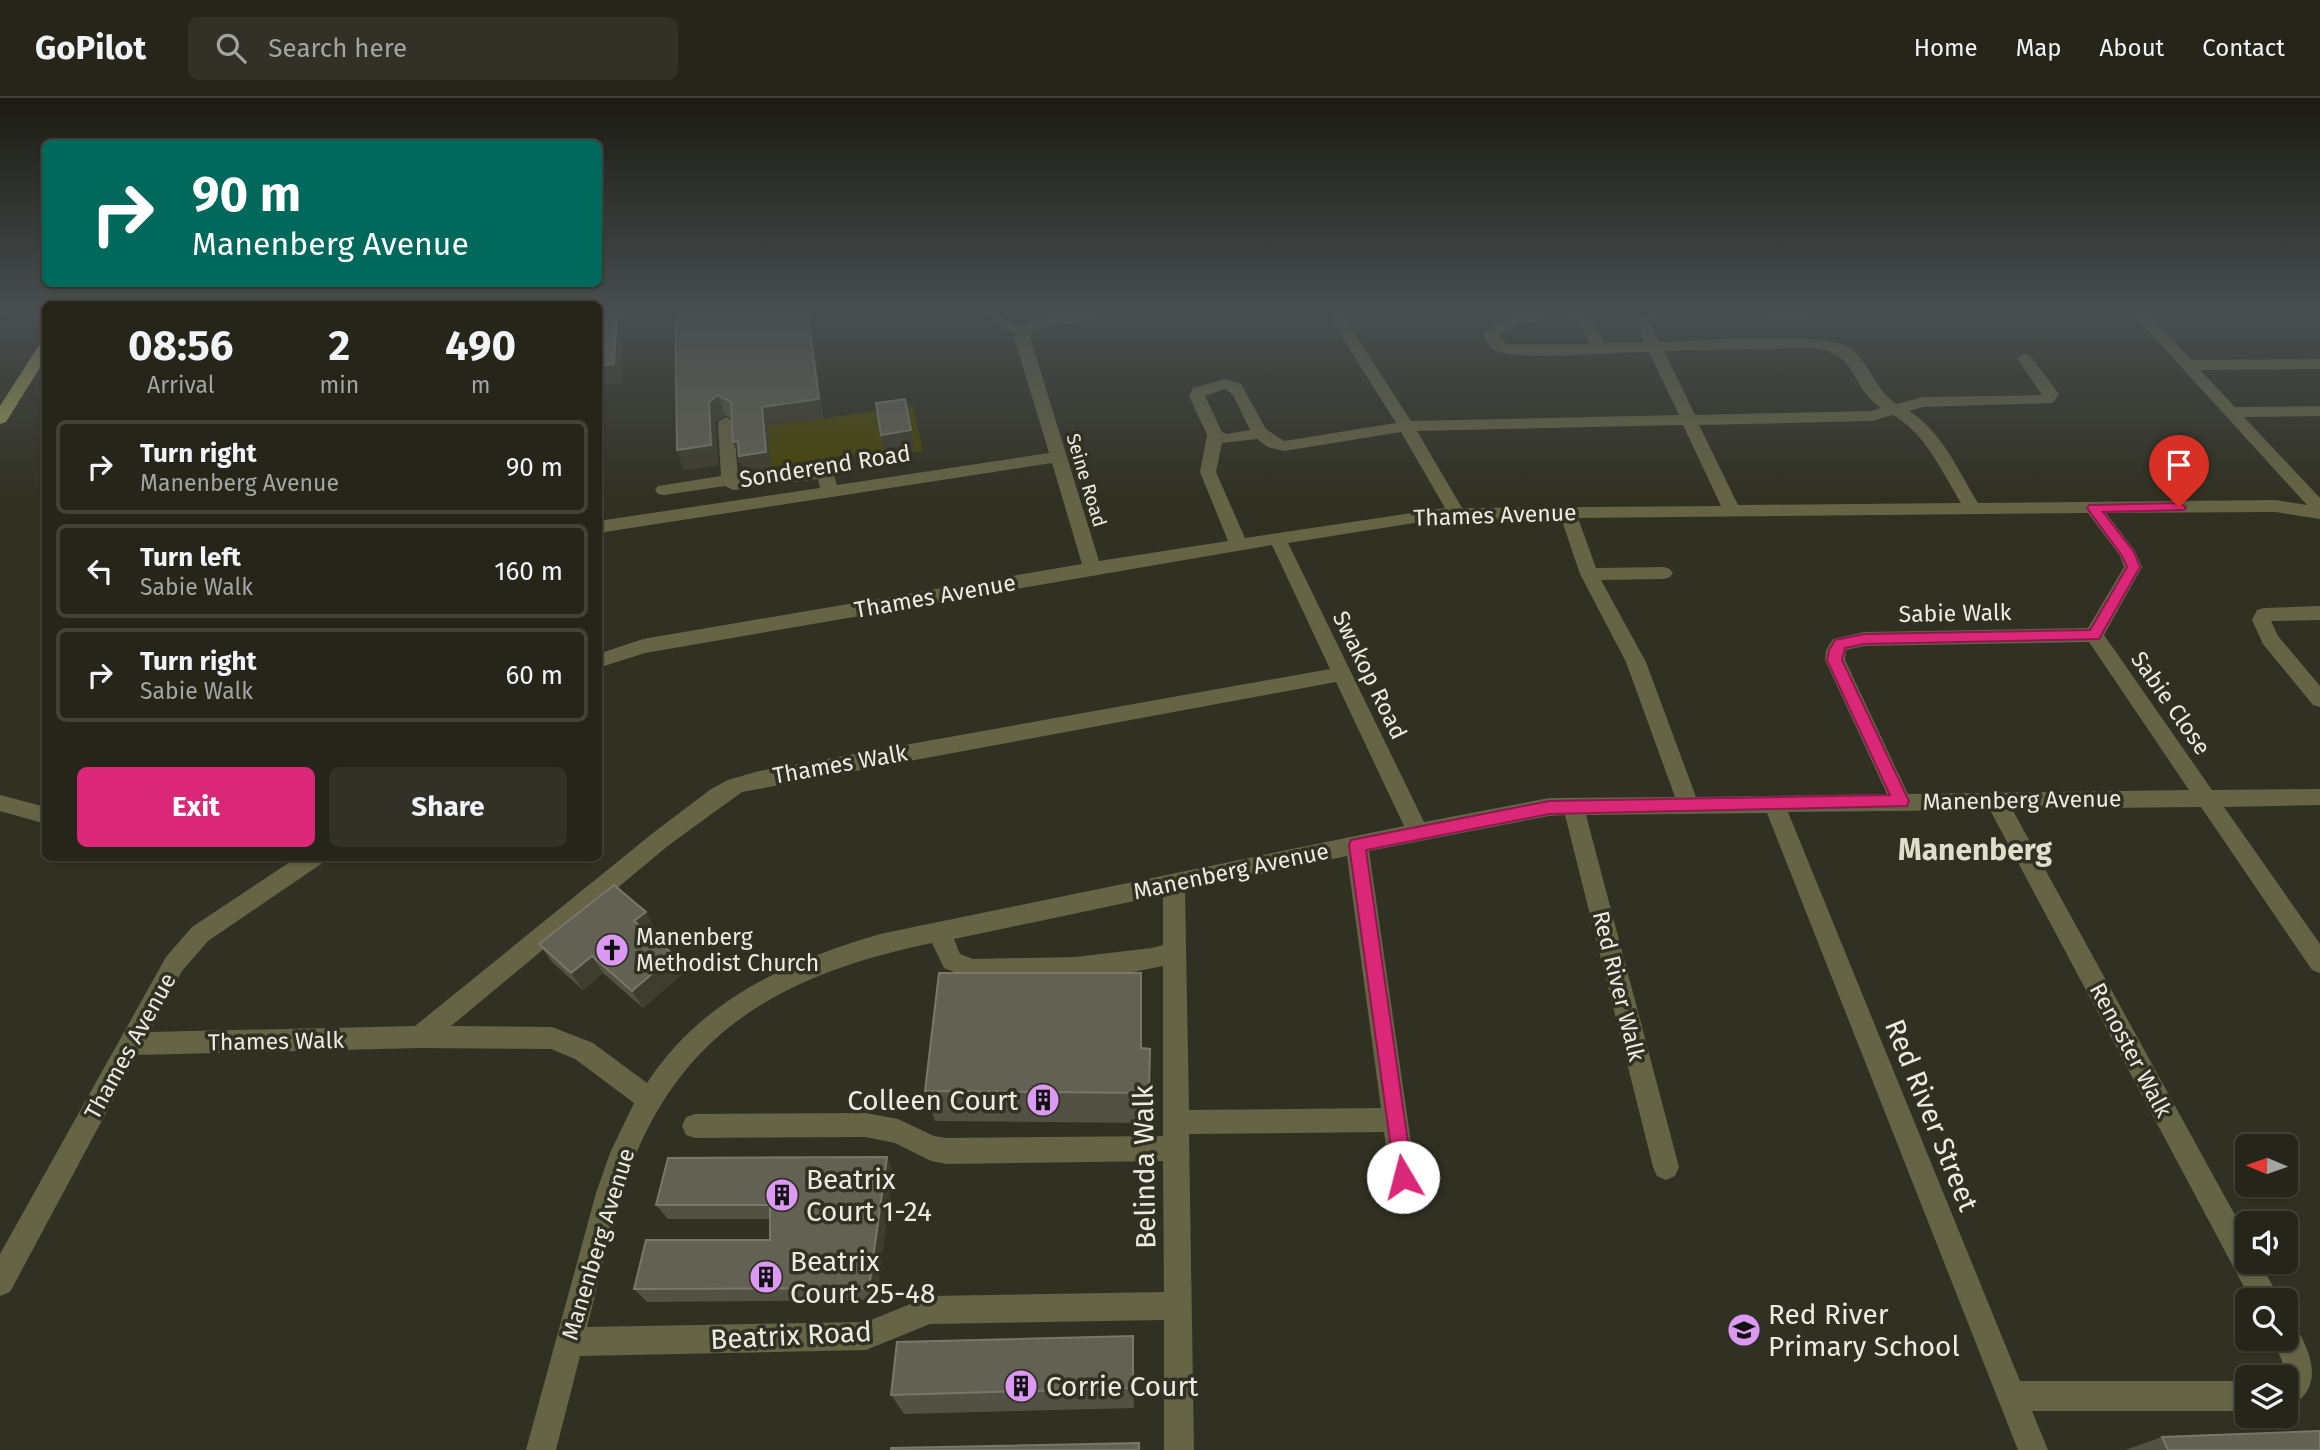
<!DOCTYPE html>
<style>
body{margin:0;font-family:"Fira Sans",sans-serif;background:#313127;color:#f1f3f6;height:100vh;display:flex;flex-direction:column;font-size:26px;white-space:nowrap}
*{box-sizing:border-box;margin:0}
p{font-size:23px;color:#a3a5a2}
.icon{flex:none;width:38px;height:38px;fill:none;stroke:currentColor;stroke-width:2;stroke-linecap:round;stroke-linejoin:round}
.map{position:relative;flex:1;overflow:hidden}
.drawer{position:absolute;left:42px;top:203px;width:560px;height:560px;display:flex;flex-direction:column;background:#25251a;border-radius:10px;box-shadow:0 2px 5px #0004,0 0 0 2px #424239}
.drawer>*{flex:none}
.guide{position:absolute;left:42px;top:42px;width:560px;height:147px;border-radius:10px;box-shadow:0 2px 5px #0004,0 0 0 2px #424239;background:#00695c;color:#fff;overflow:hidden}
.needle{width:46px;rotate:272deg}
.buttons{position:absolute;left:2235px;top:1036px;display:grid;gap:14px}
.buttons a{display:grid;place-items:center;width:63px;height:63px;border-radius:10px;background:#25251a;box-shadow:0 2px 5px #0004,0 0 0 2px #424239;font-size:35px}
.pin{position:absolute;display:grid;place-items:center;width:60px;height:60px;color:#fff;margin:-72px -30px;border-radius:50% 50% 50% 0;rotate:-45deg;box-shadow:0 0 7px #0007}
.pin .icon{rotate:45deg}
.me{position:absolute;width:77px;margin:-38px;rotate:352deg;stroke-linejoin:round;filter:drop-shadow(0 0 5px #0008)}
.turn{display:flex;align-items:center;gap:24px;height:147px;padding:0 35px;font-size:32px}
.turn .icon{width:91px;height:91px;stroke-width:2.5}
.turn b{display:block;font-size:49px;line-height:60px}
.eta{display:flex;justify-content:space-evenly;align-items:center;height:119px;text-align:center}
.eta b{font-size:42px;font-weight:700;line-height:49px}
.action{display:flex;gap:14px;margin-top:auto;padding:14px 35px}
.action a{flex:1;height:80px;border-radius:10px;background:#db2777;color:#fff;font-size:28px;font-weight:700;line-height:80px;text-align:center}
.action a+a{background:#313127;color:#f1f3f6}
ul{padding:0;list-style:none}
li{display:flex;align-items:center;gap:21px;height:94px;margin:0 14px 10px;padding:0 21px;border:4px solid #424239;border-radius:10px}
li div{flex:1}
li b{display:block;font-size:26px}
li em{font-style:normal}
header{display:flex;align-items:center;gap:42px;box-sizing:border-box;height:98px;padding:0 35px;background:#25251a;border-bottom:2px solid #424239}
header strong{font-size:33px}
nav{display:flex;gap:38px;margin-inline-start:auto;font-size:24px}
.search{width:490px;height:63px;background:#313127;display:flex;align-items:center;gap:18px;box-sizing:border-box;padding:0 24px;border-radius:10px;color:#a3a5a2;font-size:26px}
.map>svg:first-child{display:block}
.green{fill:#484507}
.lines{fill:none;stroke-linecap:round;stroke-linejoin:round}
.minor{fill:#656444;fill-rule:evenodd}
.major{fill:#999652;fill-rule:evenodd}
.wall{fill:#525143}
.shaded-wall{fill:#3e3d2f}
.building{fill:#626154;stroke:#78776a;stroke-width:2}
.route{fill:#db2777;stroke:#8e194d;stroke-width:2}
.labels{text-anchor:middle;stroke-width:7;stroke-linejoin:round;paint-order:stroke}
.far-street-label{font-size:19px;fill:#ebebe2;stroke:#313123}
.street-label{font-size:23px;fill:#ebebe2;stroke:#313123}
.poi-label{font-size:23px;fill:#ebebe2;stroke:#313123;text-anchor:start}
.near-poi-label{font-size:28px;fill:#ebebe2;stroke:#313123;text-anchor:start}
.near-street-label{font-size:28px;fill:#ebebe2;stroke:#313123}
.district-label{font-size:30px;font-weight:bold;fill:#dedecc;stroke:#313123}
</style>
<header>
<strong>GoPilot</strong>
<div class="search"><svg class="icon" aria-label="search" viewBox="0 0 24 24"><circle cx="10" cy="10" r="6"/><path d="M15 15l6 6"/></svg>Search here</div>
<nav><a>Home</a><a>Map</a><a>About</a><a>Contact</a></nav>
</header>
<div class="map">
<svg width="2320" height="1352" viewBox="0 0 2320 1352">
<rect width="100%" height="100%" fill="#313123"/>
<polygon class="green" points="913,307 923,353 858,363 857,356 771,369 766,312 800,324"/>
<g class="lines">
<g class="minor">
<path d="M984,210H998L1005,221L1022,228C1036,214 1139,208 1161,210L1154,214L1041,229L1035,231L1030,239L1099,463L1228,443L1200,374L1207,337L1189,298L1193,290L1225,281L1241,286L1266,331L1284,343L1396,325L1324,210H1338L1411,323L1679,317L1649,254C1618,254 1519,263 1496,253C1489,250 1487,242 1483,236C1498,218 1566,203 1586,218C1594,224 1599,236 1604,245L1644,244L1638,230L1642,216L1649,212L2143,210L2192,262L2320,261V271L2200,272L2235,309L2320,308V318L2244,319L2320,400V421L2275,414L2106,415L2135,453L2142,469L2104,537L2212,692L2320,691V707L2224,709L2320,846V875L2312,872L2201,709L2012,711L2247,1139V1164H2260L2280,1202H2251L1990,712L1788,714L2020,1283H2247V1313H2032L2048,1352H2018L1767,715L1586,717L1679,1069L1675,1078L1666,1082L1657,1078L1653,1069L1565,717L1549,718L1369,753L1416,1079L1412,1088L1403,1092L1394,1088L1390,1079L1384,1034L1189,1036L1194,1352H1164V1222L930,1226L866,1252L580,1258L556,1352H526L596,1095L610,1055L634,1005L575,961L551,951L420,950L137,957L10,1194L0,1198V1156L166,859L192,829L296,760H324L321,766L208,843L182,873L149,934L415,928L653,735L711,691L728,682L759,673L1330,571L1272,447L645,555L598,570V556L643,541L1082,466L1052,365L598,435V423L820,390L818,381L733,392L725,388L664,397L658,396L655,392L658,388L721,378L718,324L726,319L734,324L738,381L821,370L833,375L837,387L1049,355L1014,239L1017,236L994,227ZM2132,215L2307,407L2275,402L1978,405C1959,374 1941,332 1909,313L1923,309L2053,305L2059,296L2030,257L2025,255L2017,260L2042,297L1922,299L1897,306C1874,292 1870,263 1848,249C1823,233 1696,243 1659,244L1652,230L1655,220ZM1570,221L1580,228L1589,246H1506L1499,237C1518,223 1547,220 1570,221ZM1810,250C1860,254 1847,286 1881,310L1871,313L1695,317L1664,253ZM1225,291L1233,297L1250,332L1227,336L1222,334L1205,298ZM1893,317C1926,336 1942,374 1961,405L1738,407L1699,327L1872,323ZM1683,327L1721,408L1462,410L1417,333ZM1401,334L1445,410L1245,440L1216,374L1222,345L1257,341L1268,349L1284,353ZM2088,415L2120,458L2124,469L2088,530L1864,534L1833,541L1826,552L1825,562L1887,696L1696,699L1646,564L1601,482L1664,481L1670,479L1673,475L1670,471L1664,469L1596,470L1578,420ZM1561,420L1580,476L1626,564L1675,699L1549,700L1424,724L1288,445L1433,422ZM2089,544L2189,692L1908,696L1845,562L1846,552L1864,548ZM1336,584L1404,728L880,836C788,863 701,902 647,985L593,945L552,929L451,928L669,747L742,694ZM1347,758L1381,1010L1189,1012L1185,792ZM1163,797V847L1152,850L1075,859L973,861L960,856L954,841ZM932,845L944,870L972,881H1048L1128,875L1163,868V1038L947,1040L934,1038L898,1021L866,1015L695,1016L686,1019L682,1028L686,1037L695,1040L866,1039L895,1045L931,1063L947,1066L1163,1063L1164,1194L930,1198L866,1224L587,1229C602,1172 613,1111 636,1056C692,922 798,873 932,845Z"/>
<polygon points="2320,508 2320,522 2271,523 2278,538 2320,588 2320,609 2313,607 2263,546 2252,522 2257,512 2264,510"/>
<polygon points="0,697 46,709 46,726 0,713"/>
<path d="M2286,1224C2298,1229 2301,1237 2306,1249C2317,1275 2314,1298 2286,1310V1279H2283L2284,1268L2273,1241H2286Z"/>
</g>
<g class="major">
<polygon points="0,210 37,210 30,214 0,217"/>
<polygon points="46,243 46,260 6,324 0,326 0,308 41,244"/>
</g>
</g>
<g class="wall">
<polygon points="675,210 824,320 767,328 772,374 745,377 741,364 739,364 732,321 725,317 715,324 718,367 684,372 677,352"/>
<polygon points="656,832 650,837 684,875 643,910 603,875 583,892 552,864 539,846"/>
<polygon points="1142,907 1141,950 1150,951 1149,1025 935,1023 925,993"/>
<polygon points="887,1059 893,1073 876,1202 647,1204 634,1191 770,1142 770,1121 668,1121 656,1107"/>
<polygon points="1133,1238 1134,1310 904,1316 891,1297"/>
<polygon points="2162,1339 2320,1352 2125,1352"/>
</g>
<g class="shaded-wall">
<polygon points="617,210 625,210 622,285 598,289 598,268"/>
<polygon points="807,210 809,210 824,320 767,328 772,374 745,377 733,344 738,343 762,309"/>
<polygon points="718,297 725,317 715,324 718,367 684,372 677,352 709,304"/>
<polygon points="911,332 914,352 885,356 881,337"/>
<polygon points="646,814 656,832 644,841 634,823"/>
<polygon points="674,857 684,875 643,910 632,893"/>
<polygon points="592,858 603,875 583,892 571,875"/>
<polygon points="1141,875 1142,907 1141,981"/>
<polygon points="1150,951 1150,981 1149,1025 1149,995"/>
<polygon points="887,1059 893,1073 876,1202 869,1190"/>
<polygon points="1133,1238 1134,1260 1134,1310 1133,1290"/>
</g>
<g class="building">
<polygon points="598,210 617,210 614,266 598,268"/>
<polygon points="675,210 807,210 819,301 762,309 766,354 739,358 738,343 733,344 731,304 718,297 709,304 711,347 677,352"/>
<polygon points="905,301 911,332 881,337 876,305"/>
<polygon points="614,787 646,814 634,823 674,857 632,893 592,858 571,875 539,846"/>
<polygon points="939,875 1141,875 1141,950 1150,951 1149,995 925,993"/>
<polygon points="887,1059 869,1190 634,1191 646,1142 770,1142 770,1107 656,1107 668,1060"/>
<polygon points="1133,1238 1133,1290 891,1297 897,1244"/>
<polygon points="2320,1333 2320,1352 2168,1352 2162,1339"/>
<polygon points="1139,1345 1139,1352 891,1352 891,1350"/>
</g>
<linearGradient id="sky" x2="0" y2="1"><stop stop-color="#1b1b13"/><stop offset="0.53" stop-color="#484e50"/><stop offset="1" stop-color="#484e50" stop-opacity="0"/></linearGradient>
<rect width="2320" height="399" fill="url(#sky)"/>
<polygon class="route" points="2179,405 2186,409 2184,412 2103,414 2134,454 2140,469 2099,541 1864,546 1845,550 1842,562 1909,703 1907,708 1549,716 1366,752 1413,1079 1410,1086 1403,1089 1396,1086 1349,747 1351,742 1549,703 1890,697 1827,562 1829,552 1835,542 1864,536 2090,532 2127,469 2122,458 2087,410 2089,407"/>
<defs>
<symbol id="church-disc" viewBox="-11 -11 22 22"><circle r="9.5" fill="#dc99f4" stroke="#313123"/><path d="M-1.2-6h2.4v3.5h3.3v2.4h-3.3V6h-2.4V-.1h-3.3v-2.4h3.3Z" fill="#111"/></symbol>
<symbol id="building-disc" viewBox="-11 -11 22 22"><circle r="9.5" fill="#dc99f4" stroke="#313123"/><path d="M-4-6H4V6H1V3H-1V6H-4ZM-2.5-4.3h1.7v1.8h-1.7ZM.8-4.3h1.7v1.8H.8ZM-2.5-1h1.7V.8h-1.7ZM.8-1h1.7V.8H.8Z" fill="#111"/></symbol>
<symbol id="school-disc" viewBox="-11 -11 22 22"><circle r="9.5" fill="#dc99f4" stroke="#313123"/><path d="M0-5L7-2L0 1L-7-2ZM-4 1L0 2.5L4 1V4Q0 6-4 4Z" fill="#111"/></symbol>
</defs>
<g fill-rule="evenodd">
<use href="#church-disc" x="593" y="833" width="38" height="38"/>
<use href="#building-disc" x="1024" y="983" width="38" height="38"/>
<use href="#building-disc" x="763" y="1078" width="38" height="38"/>
<use href="#building-disc" x="747" y="1160" width="38" height="38"/>
<use href="#school-disc" x="1725" y="1213" width="38" height="38"/>
<use href="#building-disc" x="1002" y="1269" width="38" height="38"/>
</g>
<g class="labels">
<g class="far-street-label">
<text transform="translate(1087 382) rotate(73)" y="7">Seine Road</text>
</g>
<g class="street-label">
<text transform="translate(825 368) rotate(-9)" y="8">Sonderend Road</text>
<text transform="translate(1495 417) rotate(-2)" y="8">Thames Avenue</text>
<text transform="translate(935 498) rotate(-10)" y="8">Thames Avenue</text>
<text transform="translate(1955 515) rotate(-1)" y="8">Sabie Walk</text>
<text transform="translate(1370 577) rotate(64)" y="8">Swakop Road</text>
<text transform="translate(2171 605) rotate(55)" y="8">Sabie Close</text>
<text transform="translate(840 666) rotate(-10)" y="8">Thames Walk</text>
<text transform="translate(2022 702) rotate(-1)" y="8">Manenberg Avenue</text>
<text transform="translate(1231 773) rotate(-12)" y="8">Manenberg Avenue</text>
<text transform="translate(1619 888) rotate(76)" y="8">Red River Walk</text>
<text transform="translate(276 943) rotate(-1)" y="8">Thames Walk</text>
<text transform="translate(130 948) rotate(-61)" y="8">Thames Avenue</text>
<text transform="translate(2131 952) rotate(62)" y="8">Renoster Walk</text>
<text transform="translate(598 1146) rotate(-73)" y="8">Manenberg Avenue</text>
</g>
<g class="poi-label">
<text x="636" y="847">Manenberg<tspan x="636" dy="26">Methodist Church</tspan></text>
</g>
<g class="near-poi-label">
<text x="1018" y="1012" text-anchor="end">Colleen Court</text>
<text x="806" y="1091">Beatrix<tspan x="806" dy="32">Court 1-24</tspan></text>
<text x="790" y="1173">Beatrix<tspan x="790" dy="32">Court 25-48</tspan></text>
<text x="1768" y="1226">Red River<tspan x="1768" dy="32">Primary School</tspan></text>
<text x="1046" y="1298">Corrie Court</text>
</g>
<g class="near-street-label">
<text transform="translate(1932 1017) rotate(68)" y="10">Red River Street</text>
<text transform="translate(1144 1069) rotate(-91)" y="10">Belinda Walk</text>
<text transform="translate(791 1237) rotate(-3)" y="10">Beatrix Road</text>
</g>
<g class="district-label">
<text x="1975" y="762">Manenberg</text>
</g>
</g>
</svg>
<div class="buttons">
<a><svg class="needle" viewBox="-14 -14 28 28"><path d="M0-13l5 13h-10z" fill="#e53935"/><path d="M0 13l5-13h-10z" fill="#a3a5a2"/></svg></a>
<a><svg class="icon" aria-label="sound" viewBox="0 0 24 24"><path d="M4 9h4l5-4v14l-5-4H4zM17 9q2 3 0 6"/></svg></a>
<a><svg class="icon" aria-label="search" viewBox="0 0 24 24"><circle cx="10" cy="10" r="6"/><path d="M15 15l6 6"/></svg></a>
<a><svg class="icon" aria-label="layers" viewBox="0 0 24 24"><path d="M12 4l9 5-9 5-9-5zM3 14l9 5 9-5"/></svg></a>
</div>
<div class="pin" style="left:2179px;top:409px;background:#d93025"><svg class="icon" aria-label="arrive" viewBox="0 0 24 24"><path d="M6 21V4h12l-3 4 3 4H6"/></svg></div>
<svg class="me" style="left:1403px;top:1079px" viewBox="-20 -20 40 40"><circle r="19" fill="#fff"/><path d="M0-13L10 11 0 6-10 11z" fill="#db2777"/></svg>
<div class="guide">
<div class="turn"><svg class="icon" aria-label="right" viewBox="0 0 24 24"><path d="M7 20v-9h11M14 6l5 5-5 5"/></svg><div><b>90 m</b>Manenberg Avenue</div></div>
</div>
<section class="drawer">
<div class="eta">
<div><b>08:56</b><p>Arrival</p></div>
<div><b>2</b><p>min</p></div>
<div><b>490</b><p>m</p></div>
</div>
<ul>
<li><svg class="icon" aria-label="right" viewBox="0 0 24 24"><path d="M7 20v-9h11M14 6l5 5-5 5"/></svg><div><b>Turn right</b><p>Manenberg Avenue</p></div><em>90 m</em></li>
<li><svg class="icon" aria-label="left" viewBox="0 0 24 24"><path d="M17 20v-9H6M10 6l-5 5 5 5"/></svg><div><b>Turn left</b><p>Sabie Walk</p></div><em>160 m</em></li>
<li><svg class="icon" aria-label="right" viewBox="0 0 24 24"><path d="M7 20v-9h11M14 6l5 5-5 5"/></svg><div><b>Turn right</b><p>Sabie Walk</p></div><em>60 m</em></li>
</ul>
<div class="action"><a>Exit</a><a>Share</a></div>
</section>
</div>
